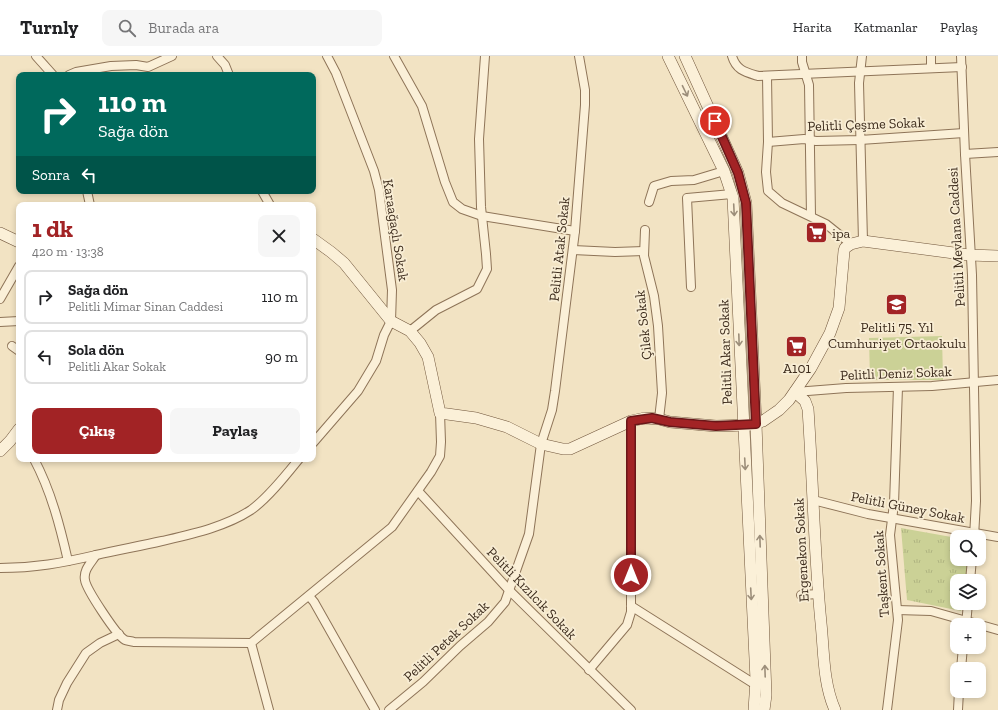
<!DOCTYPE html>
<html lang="tr">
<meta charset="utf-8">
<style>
body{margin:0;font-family:"Zilla Slab",serif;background:#f6f6f6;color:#202124;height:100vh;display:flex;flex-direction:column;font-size:15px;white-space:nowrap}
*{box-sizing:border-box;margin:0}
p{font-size:13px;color:#757577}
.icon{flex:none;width:22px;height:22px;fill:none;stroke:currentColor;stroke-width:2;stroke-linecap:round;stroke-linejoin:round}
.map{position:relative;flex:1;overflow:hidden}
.details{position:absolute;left:16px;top:146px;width:300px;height:260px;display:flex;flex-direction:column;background:#fff;border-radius:8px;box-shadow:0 2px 6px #0003}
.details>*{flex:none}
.banner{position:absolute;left:16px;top:16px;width:300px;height:122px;border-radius:8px;box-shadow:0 2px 6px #0003;background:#00695c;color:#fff;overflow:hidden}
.controls{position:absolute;left:950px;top:474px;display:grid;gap:8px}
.controls a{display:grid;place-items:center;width:36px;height:36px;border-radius:8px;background:#fff;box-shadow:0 2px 6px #0003;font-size:20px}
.pin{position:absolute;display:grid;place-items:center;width:34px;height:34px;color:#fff;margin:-17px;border:2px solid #fff;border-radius:50%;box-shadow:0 1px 4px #0007}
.me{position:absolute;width:44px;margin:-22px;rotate:0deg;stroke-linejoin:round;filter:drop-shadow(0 0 3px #0008)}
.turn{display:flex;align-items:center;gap:14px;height:84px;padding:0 16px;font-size:18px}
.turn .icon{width:52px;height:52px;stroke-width:2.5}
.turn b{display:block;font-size:28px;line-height:34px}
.then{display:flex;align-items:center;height:38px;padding:0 16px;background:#0003;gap:8px;font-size:15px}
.round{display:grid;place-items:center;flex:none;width:42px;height:42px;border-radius:8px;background:#f6f6f6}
.overview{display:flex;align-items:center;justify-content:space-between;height:68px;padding:0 16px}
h1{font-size:24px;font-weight:700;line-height:30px;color:#a22325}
.action{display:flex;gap:8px;margin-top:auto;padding:8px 16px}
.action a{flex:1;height:46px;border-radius:8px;background:#a22325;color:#fff;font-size:16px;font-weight:700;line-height:46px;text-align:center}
.action a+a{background:#f6f6f6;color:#202124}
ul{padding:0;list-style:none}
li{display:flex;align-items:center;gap:12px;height:54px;margin:0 8px 6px;padding:0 8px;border:2px solid #e0e0e0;border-radius:8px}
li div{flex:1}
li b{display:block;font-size:15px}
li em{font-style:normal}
header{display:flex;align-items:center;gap:24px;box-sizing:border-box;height:56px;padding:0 20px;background:#fff;border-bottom:1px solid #e0e0e0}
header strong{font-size:19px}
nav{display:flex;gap:22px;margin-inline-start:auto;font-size:14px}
.search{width:280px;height:36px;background:#f6f6f6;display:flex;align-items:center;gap:10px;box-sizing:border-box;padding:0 14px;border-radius:8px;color:#757577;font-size:15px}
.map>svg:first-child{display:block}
.grass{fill:url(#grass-tufts)}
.pitch{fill:#cbd196}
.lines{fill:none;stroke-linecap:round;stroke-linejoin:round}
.street-casing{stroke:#8e7458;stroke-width:10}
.secondary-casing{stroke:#70553b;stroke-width:12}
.street{stroke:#fbf0d8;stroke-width:8}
.secondary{stroke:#fbf0d8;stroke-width:11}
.oneway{stroke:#9c8e7a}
.route-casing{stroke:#691718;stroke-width:10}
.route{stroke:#a22325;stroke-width:7}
.labels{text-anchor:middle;stroke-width:3.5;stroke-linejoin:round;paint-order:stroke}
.street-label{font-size:14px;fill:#3d2c1d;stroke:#f8edd4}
.poi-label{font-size:14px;fill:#3d2c1d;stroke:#f8edd4}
</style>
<header>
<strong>Turnly</strong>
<div class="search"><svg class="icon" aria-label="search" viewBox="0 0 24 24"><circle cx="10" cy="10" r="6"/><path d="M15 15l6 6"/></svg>Burada ara</div>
<nav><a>Harita</a><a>Katmanlar</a><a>Paylaş</a></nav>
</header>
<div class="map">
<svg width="998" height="654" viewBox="0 0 998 654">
<defs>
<pattern id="grass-tufts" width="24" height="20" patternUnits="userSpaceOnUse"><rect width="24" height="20" fill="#cbd196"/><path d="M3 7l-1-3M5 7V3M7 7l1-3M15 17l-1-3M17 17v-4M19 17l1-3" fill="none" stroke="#afb481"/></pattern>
</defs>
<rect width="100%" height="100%" fill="#f2e3c3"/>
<polygon class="grass" points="901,472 957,482 957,503 968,503 965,525 957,525 957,547 962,547 961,555 907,544"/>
<polygon class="pitch" points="942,280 943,324 870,324 869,282"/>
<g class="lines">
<defs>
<g id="street">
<polyline points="36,0 53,19"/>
<polyline points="217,0 225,9 229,19"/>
<polyline points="394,0 422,50 445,126 453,146 462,153 482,160 575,175"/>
<path d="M732,0C736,14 745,16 758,20L962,11"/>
<polyline points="802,0 802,6 809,29 811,160"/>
<polyline points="862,0 859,27 863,185"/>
<polyline points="931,0 931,12"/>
<polyline points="961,0 965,98 972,219 976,445 974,481"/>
<polyline points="69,19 76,16 111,10 136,9 148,11 172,0"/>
<polyline points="767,20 768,86 766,116 768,135 782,147 826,168 851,188"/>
<polyline points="768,86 804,83 816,85 860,84 964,77"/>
<polyline points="965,98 998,96"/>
<polyline points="87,135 90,149"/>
<polyline points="262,135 270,149"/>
<polyline points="649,146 654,130 671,125 694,124 724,115"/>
<polyline points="645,174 644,200 654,240 658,270 662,337 659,363"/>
<polyline points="573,194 615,196 644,195"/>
<polyline points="691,231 687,142 732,138"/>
<polyline points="0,243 19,210"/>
<polyline points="0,266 19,265"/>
<polyline points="410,275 436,254 477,233 487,213 486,198 481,151 479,83 485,0"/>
<polyline points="12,290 19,295"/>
<polyline points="795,336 846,332 932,330 998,324"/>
<polyline points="313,387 358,335 376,305 384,279 391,265 392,234 379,134 374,115 336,17 327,0"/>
<path d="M34,403C51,435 60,470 68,505"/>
<polyline points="418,435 509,534 631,654"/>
<polyline points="813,444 868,458 998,481"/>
<path d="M96,499C118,494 140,490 162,485C192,478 225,471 251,454C268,442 286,419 299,403"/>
<path d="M0,512C35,512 62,507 96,499C91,507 83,514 85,524C86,533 117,580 125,584C127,585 131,585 134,586L251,587"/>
<polyline points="970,525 972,503"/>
<polyline points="801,539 819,538"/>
<polyline points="309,540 314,546 375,654"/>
<polyline points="631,550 756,629"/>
<polyline points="897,554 931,555 998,574"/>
<polyline points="966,569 968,547"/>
<polyline points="961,613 963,591"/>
<polyline points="589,614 627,569 631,556 631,365"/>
<polyline points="57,654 59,644 67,627 86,597 100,587 119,578"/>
<polyline points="269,654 251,587 392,471 431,416 440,400 441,386 440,357"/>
<polyline points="389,654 423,626 460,590 488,566 505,546 529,478 541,388 552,354 555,335 575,175 585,49 585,34 579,0"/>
<polyline points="887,654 898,564 890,479 894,448 898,331"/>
<polyline points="958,654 959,635"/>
</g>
<g id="secondary">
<polyline points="668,0 724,115 733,142 756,624 754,654"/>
<polyline points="685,0 738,117 746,147 756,368 766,639 764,654"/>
<polyline points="0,177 19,186"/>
<polyline points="313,183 331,196 344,207 391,265 410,275 420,287 428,301 440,357 476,362 507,371 541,388 563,393 570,393 631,365 645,362 659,363 670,366 716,370 750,369 763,365 779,354 789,344 811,312 830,277 839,252 844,195 845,192 851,188 863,185 969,199 998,200"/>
<path d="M795,336L805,345L808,353C813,425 814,496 821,567C824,596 823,627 835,654"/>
<polyline points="0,395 10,385 19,373"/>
</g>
</defs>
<use href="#street" class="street-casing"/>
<use href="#secondary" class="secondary-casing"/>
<use href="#street" class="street"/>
<use href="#secondary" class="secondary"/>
</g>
<defs><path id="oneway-shaft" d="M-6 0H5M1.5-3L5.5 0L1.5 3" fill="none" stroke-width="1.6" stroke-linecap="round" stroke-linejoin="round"/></defs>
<g class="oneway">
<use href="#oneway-shaft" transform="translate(685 35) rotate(64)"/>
<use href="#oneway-shaft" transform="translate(734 154) rotate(87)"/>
<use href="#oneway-shaft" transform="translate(739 284) rotate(88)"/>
<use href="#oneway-shaft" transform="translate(745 408) rotate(87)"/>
<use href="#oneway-shaft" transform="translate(760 485) rotate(-92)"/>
<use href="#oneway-shaft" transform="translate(751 538) rotate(87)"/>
<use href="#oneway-shaft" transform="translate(765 615) rotate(-92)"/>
</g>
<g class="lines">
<defs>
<polyline id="route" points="631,519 631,365 652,362 670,366 716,370 756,368 746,147 738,117 715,65"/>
</defs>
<use href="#route" class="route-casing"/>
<use href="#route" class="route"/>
</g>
<defs>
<symbol id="supermarket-square" viewBox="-11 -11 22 22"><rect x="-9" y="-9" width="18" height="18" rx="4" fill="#a22325" stroke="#f8edd4"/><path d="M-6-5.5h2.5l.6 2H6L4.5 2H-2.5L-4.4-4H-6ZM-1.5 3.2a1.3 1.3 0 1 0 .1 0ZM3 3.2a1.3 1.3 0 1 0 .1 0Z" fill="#fff"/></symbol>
<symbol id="school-square" viewBox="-11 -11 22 22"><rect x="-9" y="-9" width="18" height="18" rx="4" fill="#a22325" stroke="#f8edd4"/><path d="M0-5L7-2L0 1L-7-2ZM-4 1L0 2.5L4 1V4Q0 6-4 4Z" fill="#fff"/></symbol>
</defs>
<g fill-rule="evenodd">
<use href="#supermarket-square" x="804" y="164" width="25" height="25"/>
<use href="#school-square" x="884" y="236" width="25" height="25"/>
<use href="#supermarket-square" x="784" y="278" width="25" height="25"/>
</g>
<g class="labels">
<g class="street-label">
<text transform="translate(866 68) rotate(-2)" y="5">Pelitli Çeşme Sokak</text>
<text transform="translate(396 174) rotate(81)" y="5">Karaağaçlı Sokak</text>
<text transform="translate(956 181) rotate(-93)" y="5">Pelitli Mevlana Caddesi</text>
<text transform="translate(559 193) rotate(-84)" y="5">Pelitli Atak Sokak</text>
<text transform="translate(643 269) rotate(-96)" y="5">Çilek Sokak</text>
<text transform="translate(725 296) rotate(-92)" y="5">Pelitli Akar Sokak</text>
<text transform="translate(896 317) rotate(-2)" y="5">Pelitli Deniz Sokak</text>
<text transform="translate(908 451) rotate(11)" y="5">Pelitli Güney Sokak</text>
<text transform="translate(801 494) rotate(-93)" y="5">Ergenekon Sokak</text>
<text transform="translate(881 518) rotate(-94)" y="5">Taşkent Sokak</text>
<text transform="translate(532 537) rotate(46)" y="5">Pelitli Kızılcık Sokak</text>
<text transform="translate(446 585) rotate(-43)" y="5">Pelitli Petek Sokak</text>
</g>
<g class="poi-label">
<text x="832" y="182" text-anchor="start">ipa</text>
<text x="897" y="276">Pelitli 75. Yıl<tspan x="897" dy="16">Cumhuriyet Ortaokulu</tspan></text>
<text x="797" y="317">A101</text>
</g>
</g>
</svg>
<div class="controls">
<a><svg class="icon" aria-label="search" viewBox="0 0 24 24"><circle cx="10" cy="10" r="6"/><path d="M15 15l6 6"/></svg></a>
<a><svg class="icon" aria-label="layers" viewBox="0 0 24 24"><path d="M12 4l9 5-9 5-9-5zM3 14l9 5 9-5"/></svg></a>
<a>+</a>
<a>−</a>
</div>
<div class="pin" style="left:715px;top:65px;background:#d93025"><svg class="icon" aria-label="arrive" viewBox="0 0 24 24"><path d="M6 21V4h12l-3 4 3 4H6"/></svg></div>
<svg class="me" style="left:631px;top:519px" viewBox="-20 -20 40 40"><circle r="17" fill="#a22325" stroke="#fff" stroke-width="3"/><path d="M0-11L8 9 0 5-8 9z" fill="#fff"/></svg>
<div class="banner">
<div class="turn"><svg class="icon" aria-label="right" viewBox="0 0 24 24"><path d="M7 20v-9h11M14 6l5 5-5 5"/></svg><div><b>110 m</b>Sağa dön</div></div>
<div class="then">Sonra<svg class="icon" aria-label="left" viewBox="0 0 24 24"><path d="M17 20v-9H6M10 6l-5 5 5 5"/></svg></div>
</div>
<section class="details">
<div class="overview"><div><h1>1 dk</h1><p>420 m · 13:38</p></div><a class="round"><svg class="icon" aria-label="close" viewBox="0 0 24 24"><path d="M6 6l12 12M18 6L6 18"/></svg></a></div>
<ul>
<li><svg class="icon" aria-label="right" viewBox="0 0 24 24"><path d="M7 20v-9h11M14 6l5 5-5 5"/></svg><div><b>Sağa dön</b><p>Pelitli Mimar Sinan Caddesi</p></div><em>110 m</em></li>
<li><svg class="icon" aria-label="left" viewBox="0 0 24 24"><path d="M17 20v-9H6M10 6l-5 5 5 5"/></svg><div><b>Sola dön</b><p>Pelitli Akar Sokak</p></div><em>90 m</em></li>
</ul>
<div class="action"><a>Çıkış</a><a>Paylaş</a></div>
</section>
</div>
